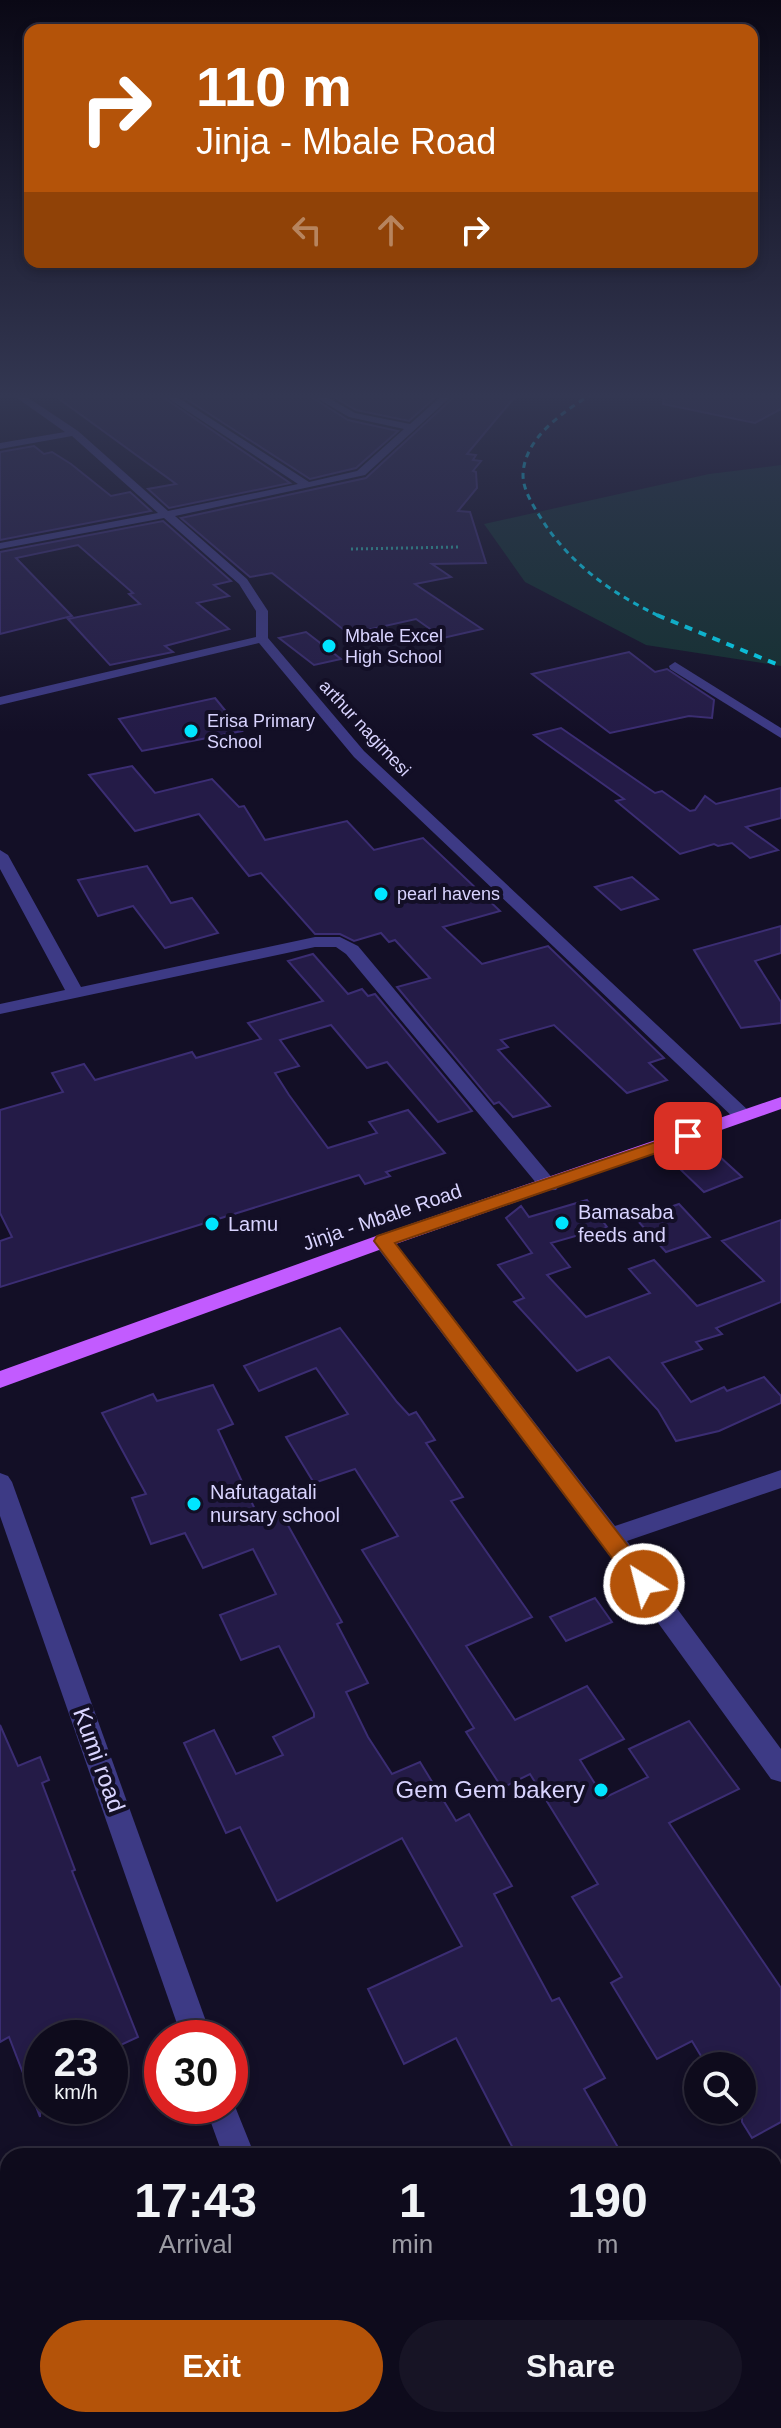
<!DOCTYPE html>
<style>
body{margin:0;font-family:Arial,sans-serif;background:#171425;color:#f1f3f6;height:100vh;display:flex;flex-direction:column;font-size:30px;white-space:nowrap}
*{box-sizing:border-box;margin:0}
p{font-size:26px;color:#9b9ba3}
.icon{flex:none;width:44px;height:44px;fill:none;stroke:currentColor;stroke-width:2;stroke-linecap:round;stroke-linejoin:round}
.map{position:relative;flex:1;overflow:hidden}
.side{position:absolute;left:0px;top:2148px;width:782px;height:280px;display:flex;flex-direction:column;background:#0e0b1c;border-radius:24px 24px 0 0;box-shadow:0 4px 12px #0003,0 0 0 2px #2e2b3b}
.side>*{flex:none}
.hud{position:absolute;left:24px;top:24px;width:734px;height:244px;border-radius:16px;box-shadow:0 4px 12px #0003,0 0 0 2px #2e2b3b;background:#b45309;color:#fff;overflow:hidden}
.buttons{position:absolute;left:684px;top:2052px;display:grid;gap:16px}
.buttons a{display:grid;place-items:center;width:72px;height:72px;border-radius:50%;background:#0e0b1c;box-shadow:0 4px 12px #0003,0 0 0 2px #2e2b3b;font-size:40px}
.speed{position:absolute;left:24px;top:2020px;display:flex;gap:16px;font-size:40px;font-weight:700;text-align:center}
.speed>*{display:grid;place-content:center;width:104px;height:104px;border-radius:50%;background:#0e0b1c;box-shadow:0 4px 12px #0003,0 0 0 2px #2e2b3b;line-height:1}
.speed small{font-size:20px;font-weight:400}
.speed .limit{border:12px solid #d22;background:#fff;color:#111}
.pin{position:absolute;display:grid;place-items:center;width:68px;height:68px;color:#fff;margin:-34px;border-radius:16px;box-shadow:0 4px 12px #0006}
.me{position:absolute;width:88px;margin:-44px;rotate:324deg;stroke-linejoin:round;filter:drop-shadow(0 0 6px #0008)}
.turn{display:flex;align-items:center;gap:28px;height:168px;padding:0 40px;font-size:36px}
.turn .icon{width:104px;height:104px;stroke-width:2.5}
.turn b{display:block;font-size:56px;line-height:68px}
.lanes{display:flex;align-items:center;height:76px;padding:0 40px;background:#0003;justify-content:center;gap:40px;direction:ltr}
.lanes .off{opacity:.35}
.eta{display:flex;justify-content:space-evenly;align-items:center;height:136px;text-align:center}
.eta b{font-size:48px;font-weight:700;line-height:56px}
.primary-button{display:flex;gap:16px;margin-top:auto;padding:16px 40px}
.primary-button a{flex:1;height:92px;border-radius:48px;background:#b45309;color:#fff;font-size:32px;font-weight:700;line-height:92px;text-align:center}
.primary-button a+a{background:#171425;color:#f1f3f6}
.map>svg:first-child{display:block}
.green{fill:#12302f}
.building{fill:#241b47;stroke:#3b2d73;stroke-width:2}
.lines{fill:none;stroke-linecap:round;stroke-linejoin:round}
.path{stroke:#2fb8b0;stroke-width:3;stroke-dasharray:2 3;stroke-linecap:butt}
.minor{fill:#3d3a85;fill-rule:evenodd}
.primary{fill:#c25bff;fill-rule:evenodd}
.rail-far1{stroke:#00e5ff;stroke-width:3;stroke-dasharray:6 5;stroke-linecap:butt}
.rail{stroke:#00e5ff;stroke-width:4;stroke-dasharray:8 7;stroke-linecap:butt}
.route{fill:#b45309;stroke:#753606;stroke-width:2}
.poi-dot{fill:#00e5ff;stroke:#130f26;stroke-width:3}
.labels{text-anchor:middle;stroke-width:8;stroke-linejoin:round;paint-order:stroke}
.far-poi-label{font-size:18px;fill:#d9d4ff;stroke:#130f26;text-anchor:start}
.far-street-label{font-size:18px;fill:#d9d4ff;stroke:#130f26}
.poi-label{font-size:20px;fill:#d9d4ff;stroke:#130f26;text-anchor:start}
.street-label{font-size:20px;fill:#d9d4ff;stroke:#130f26}
.near-street-label{font-size:24px;fill:#d9d4ff;stroke:#130f26}
.near-poi-label{font-size:24px;fill:#d9d4ff;stroke:#130f26;text-anchor:end}
</style>
<div class="map">
<svg width="781" height="2428" viewBox="0 0 781 2428">
<rect width="100%" height="100%" fill="#130f26"/>
<g class="green">
<polygon points="781,465 781,666 646,645 525,582 484,524 709,474"/>
<polygon points="781,2242 781,2428 354,2428 357,2420 774,2420 774,2246"/>
</g>
<g class="building">
<polygon points="51,393 157,393 290,483 169,508 148,489 176,484"/>
<polygon points="177,393 305,393 348,420 398,431 356,468 310,479"/>
<polygon points="327,393 440,393 409,421 356,410"/>
<polygon points="458,393 518,393 467,454 476,455 473,460 481,461 473,471 476,472 477,488 458,511 470,512 486,563 432,564 451,577 415,584 482,629 443,638 416,619 349,634 272,573 250,577 181,518 366,478"/>
<polygon points="664,393 781,393 781,409 755,423 663,404"/>
<polygon points="34,446 44,454 52,452 71,464 111,496 130,492 151,511 0,540 0,452"/>
<polygon points="163,521 231,581 214,585 229,596 197,603 229,629 165,646 173,652 110,665 68,619 140,604 129,594 133,593 78,545 16,558 72,616 0,634 0,552"/>
<polygon points="306,632 341,659 314,665 279,638"/>
<polygon points="629,652 655,672 667,669 714,700 712,718 689,716 610,733 532,674"/>
<polygon points="215,698 242,731 142,751 119,719"/>
<polygon points="561,728 655,793 662,791 690,811 695,810 705,796 716,804 781,788 781,818 746,827 778,850 750,858 732,843 718,846 714,844 680,854 616,801 624,799 534,735"/>
<polygon points="132,766 155,793 212,779 239,807 244,806 265,840 347,821 374,850 423,838 500,911 443,927 482,964 548,946 664,1058 649,1063 667,1080 627,1093 554,1025 501,1040 508,1047 498,1050 550,1106 513,1117 499,1102 494,1104 397,987 430,978 395,940 389,942 381,933 354,941 340,934 315,934 261,873 249,876 199,814 135,831 89,775"/>
<polygon points="147,866 171,903 192,898 218,933 165,948 133,906 98,916 78,880"/>
<polygon points="632,877 658,899 621,910 595,887"/>
<polygon points="781,926 781,953 755,961 781,1002 781,1023 741,1028 694,950"/>
<polygon points="313,954 348,994 362,989 368,996 375,994 472,1111 438,1122 387,1062 367,1068 331,1025 280,1040 299,1066 275,1073 289,1095 328,1148 377,1133 369,1122 408,1110 445,1153 386,1172 390,1176 365,1184 359,1175 0,1287 0,1241 12,1237 0,1213 0,1110 63,1092 52,1073 84,1064 95,1080 192,1052 196,1058 261,1039 248,1023 323,1001 288,961"/>
<polygon points="719,1156 742,1177 704,1192 681,1170"/>
<polygon points="587,1200 607,1227 551,1243 570,1267 547,1275 586,1317 650,1293 629,1269 654,1260 697,1306 764,1281 722,1241 781,1220 781,1302 716,1328 722,1334 696,1342 702,1349 662,1363 691,1402 724,1387 727,1391 764,1377 781,1396 781,1403 719,1431 676,1441 658,1410 609,1357 577,1371 514,1302 524,1298 498,1265 532,1253 506,1218 521,1206 529,1217"/>
<polygon points="679,1204 710,1237 666,1252 636,1219"/>
<polygon points="340,1328 397,1402 409,1415 416,1412 435,1440 426,1443 463,1497 451,1501 532,1617 466,1646 515,1720 587,1686 624,1739 580,1760 604,1798 648,1777 629,1749 689,1721 739,1789 669,1823 781,1988 781,2122 752,2138 742,2122 742,2066 707,2066 692,2041 657,2059 611,1983 622,1977 572,1897 598,1884 530,1774 502,1788 466,1732 474,1728 362,1550 398,1536 355,1469 314,1483 286,1437 348,1414 316,1368 259,1391 244,1366"/>
<polygon points="213,1385 233,1424 218,1430 259,1518 280,1511 342,1622 337,1624 368,1683 346,1692 368,1737 392,1774 420,1762 456,1821 469,1814 512,1886 494,1894 552,2001 559,1998 605,2078 584,2089 623,2156 517,2156 456,2038 404,2064 368,1989 462,1946 402,1838 277,1901 240,1827 226,1833 184,1743 214,1730 236,1774 283,1755 273,1737 314,1717 314,1713 279,1646 241,1660 220,1615 276,1594 253,1549 203,1568 185,1533 151,1544 132,1498 146,1494 102,1413 153,1394 157,1401"/>
<polygon points="595,1598 612,1622 566,1641 550,1617"/>
<polygon points="0,1725 18,1766 40,1757 49,1780 42,1783 75,1870 72,1871 138,2037 110,2050 110,2038 42,2038 40,2117 9,2037 0,2042"/>
</g>
<g class="lines">
<polyline class="path" points="351,549 458,547"/>
<g class="minor">
<polygon points="10,393 21,393 78,431 168,511 298,484 160,393 171,393 309,482 357,471 404,429 349,417 308,393 320,393 355,413 410,424 445,393 455,393 365,475 175,516 247,579 268,611 268,638 364,751 750,1112 752,1116 750,1120 736,1120 354,757 259,643 0,705 0,697 256,637 256,611 239,584 164,518 0,549 0,543 158,513 72,436 0,449 0,443 65,432"/>
<polygon points="675,662 781,728 781,738 670,669 669,666"/>
<polygon points="0,850 8,855 81,987 315,937 340,937 358,946 559,1186 556,1190 542,1190 346,954 336,947 315,947 0,1014 0,1004 65,990 0,869"/>
<polygon points="383,1234 390,1236 615,1526 781,1470 781,1488 627,1541 781,1749 781,1782 771,1779 601,1544 376,1246 373,1241"/>
<polygon points="0,1473 8,1476 12,1482 212,2038 182,2038 0,1516"/>
<polygon points="230,2094 255,2156 223,2156 205,2106 230,2106"/>
<polygon points="172,2420 208,2420 205,2428 169,2428"/>
</g>
<polygon class="primary" points="781,1097 781,1109 390,1246 0,1388 0,1371 376,1236"/>
<path class="rail-far1" d="M593,393C565,411 524,437 523,475C523,489 532,504 539,515C568,563 611,593 661,617"/>
<polyline class="rail" points="657,615 781,666"/>
</g>
<linearGradient id="sky" x2="0" y2="1"><stop stop-color="#0a0815"/><stop offset="0.54" stop-color="#333752"/><stop offset="1" stop-color="#333752" stop-opacity="0"/></linearGradient>
<rect width="781" height="733" fill="url(#sky)"/>
<polygon class="route" points="688,1131 696,1136 694,1140 395,1243 652,1577 655,1584 652,1590 644,1593 636,1590 374,1241 377,1236"/>
<g class="poi-dot">
<circle cx="329" cy="646" r="8"/>
<circle cx="191" cy="731" r="8"/>
<circle cx="381" cy="894" r="8"/>
<circle cx="562" cy="1223" r="8"/>
<circle cx="212" cy="1224" r="8"/>
<circle cx="194" cy="1504" r="8"/>
<circle cx="601" cy="1790" r="8"/>
</g>
<g class="labels">
<g class="far-poi-label">
<text x="345" y="642">Mbale Excel<tspan x="345" dy="21">High School</tspan></text>
<text x="207" y="727">Erisa Primary<tspan x="207" dy="21">School</tspan></text>
<text x="397" y="900">pearl havens</text>
</g>
<g class="far-street-label">
<text transform="translate(365 728) rotate(47)" y="6">arthur nagimesi</text>
</g>
<g class="poi-label">
<text x="578" y="1219">Bamasaba<tspan x="578" dy="23">feeds and</tspan></text>
<text x="228" y="1231">Lamu</text>
<text x="210" y="1499">Nafutagatali<tspan x="210" dy="23">nursary school</tspan></text>
</g>
<g class="street-label">
<text transform="translate(382 1217) rotate(-19)" y="7">Jinja - Mbale Road</text>
</g>
<g class="near-street-label">
<text transform="translate(99 1760) rotate(70)" y="8">Kumi road</text>
</g>
<g class="near-poi-label">
<text x="585" y="1798">Gem Gem bakery</text>
</g>
</g>
</svg>
<div class="buttons">
<a><svg class="icon" aria-label="search" viewBox="0 0 24 24"><circle cx="10" cy="10" r="6"/><path d="M15 15l6 6"/></svg></a>
</div>
<div class="speed"><div>23<small>km/h</small></div><div class="limit">30</div></div>
<div class="pin" style="left:688px;top:1136px;background:#d93025"><svg class="icon" aria-label="arrive" viewBox="0 0 24 24"><path d="M6 21V4h12l-3 4 3 4H6"/></svg></div>
<svg class="me" style="left:644px;top:1584px" viewBox="-20 -20 40 40"><circle r="17" fill="#b45309" stroke="#fff" stroke-width="3"/><path d="M0-11L8 9 0 5-8 9z" fill="#fff"/></svg>
<div class="hud">
<div class="turn"><svg class="icon" aria-label="right" viewBox="0 0 24 24"><path d="M7 20v-9h11M14 6l5 5-5 5"/></svg><div><b>110 m</b>Jinja - Mbale Road</div></div>
<div class="lanes"><svg class="icon off" aria-label="left" viewBox="0 0 24 24"><path d="M17 20v-9H6M10 6l-5 5 5 5"/></svg><svg class="icon off" aria-label="ahead" viewBox="0 0 24 24"><path d="M12 20V5M6 11l6-6 6 6"/></svg><svg class="icon" aria-label="right" viewBox="0 0 24 24"><path d="M7 20v-9h11M14 6l5 5-5 5"/></svg></div>
</div>
<section class="side">
<div class="eta">
<div><b>17:43</b><p>Arrival</p></div>
<div><b>1</b><p>min</p></div>
<div><b>190</b><p>m</p></div>
</div>
<div class="primary-button"><a>Exit</a><a>Share</a></div>
</section>
</div>
